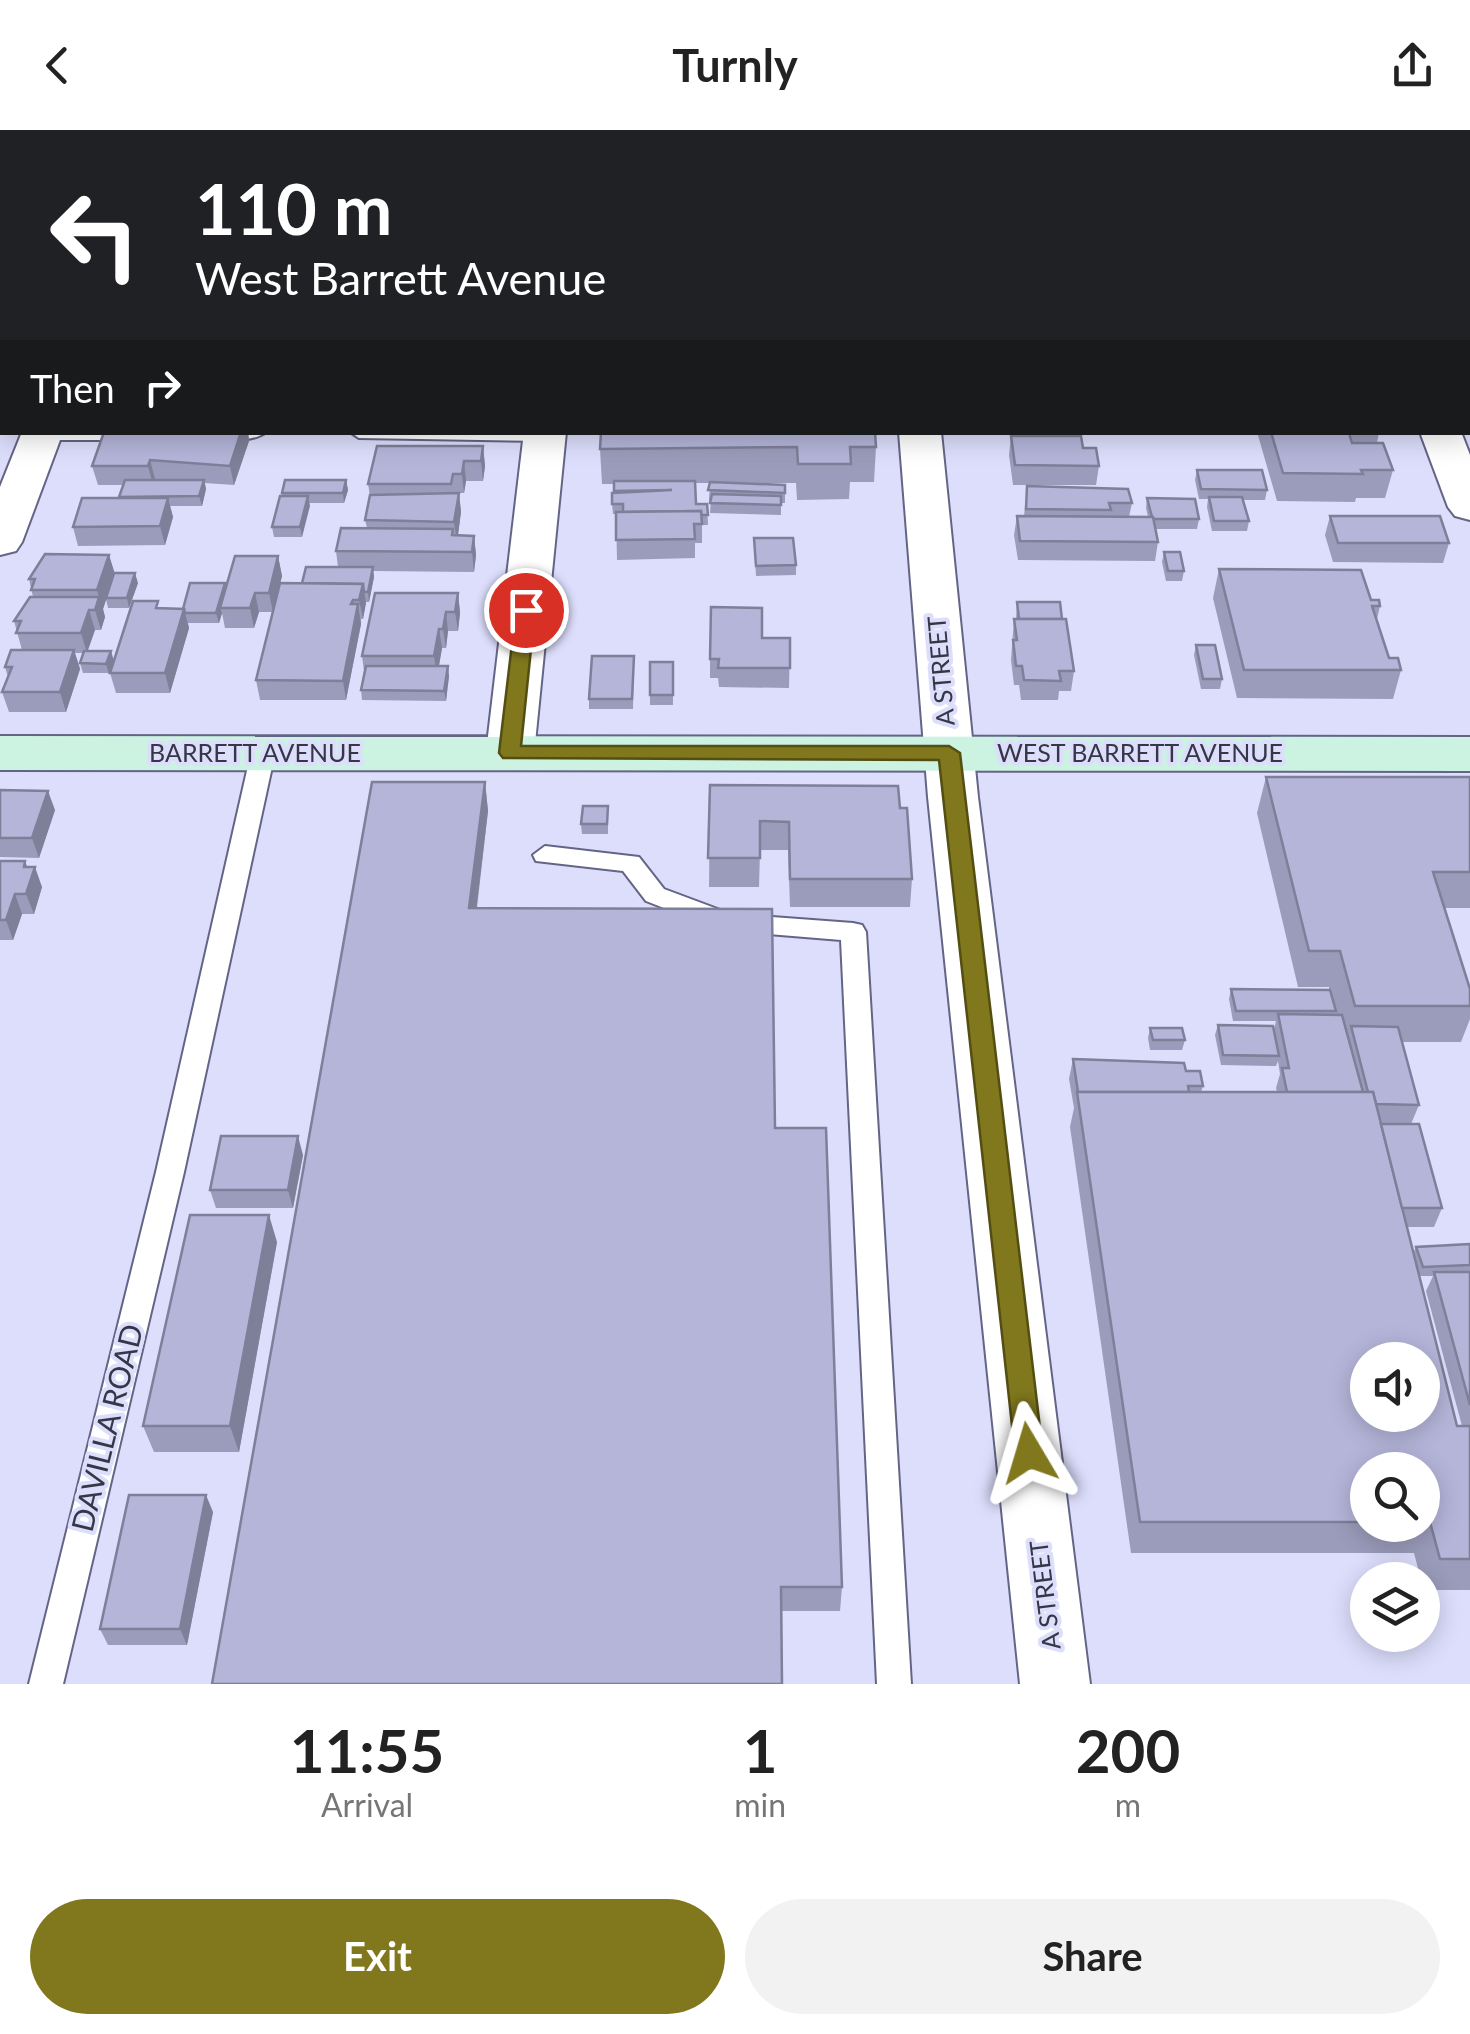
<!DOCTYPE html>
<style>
body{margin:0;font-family:Lato,sans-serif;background:#f2f2f2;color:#222;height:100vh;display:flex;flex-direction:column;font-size:38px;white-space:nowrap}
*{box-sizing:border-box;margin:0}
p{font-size:32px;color:#767676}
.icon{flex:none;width:55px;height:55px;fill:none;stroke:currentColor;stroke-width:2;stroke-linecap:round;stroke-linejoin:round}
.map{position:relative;height:1554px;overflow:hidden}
.panel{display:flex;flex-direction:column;background:#fff;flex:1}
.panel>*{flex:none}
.hud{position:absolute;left:0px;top:0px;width:1470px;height:305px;box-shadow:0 5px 25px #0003;background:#202124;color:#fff;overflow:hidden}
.controls{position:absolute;left:1350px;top:1212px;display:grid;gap:20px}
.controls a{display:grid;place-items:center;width:90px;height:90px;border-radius:50%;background:#fff;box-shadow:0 5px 25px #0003;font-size:50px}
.pin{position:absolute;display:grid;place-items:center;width:85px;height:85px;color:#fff;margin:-42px;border:5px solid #fff;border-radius:50%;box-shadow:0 2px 10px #0007}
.me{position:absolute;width:110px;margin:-55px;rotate:353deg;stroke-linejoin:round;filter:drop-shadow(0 0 8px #0008)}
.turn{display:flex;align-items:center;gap:35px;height:210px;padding:0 30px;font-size:45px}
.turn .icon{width:130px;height:130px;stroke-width:2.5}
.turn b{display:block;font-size:70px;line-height:85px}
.then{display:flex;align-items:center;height:95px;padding:0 30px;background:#0003;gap:20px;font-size:38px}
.eta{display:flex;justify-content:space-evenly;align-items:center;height:170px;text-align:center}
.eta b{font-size:60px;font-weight:700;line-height:70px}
.action{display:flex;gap:20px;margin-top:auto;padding:20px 30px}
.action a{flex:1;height:115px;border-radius:60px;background:#81781d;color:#fff;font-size:40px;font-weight:700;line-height:115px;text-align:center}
.action a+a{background:#f2f2f2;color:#222}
header{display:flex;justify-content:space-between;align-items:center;height:130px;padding:0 30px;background:#fff;font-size:45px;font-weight:700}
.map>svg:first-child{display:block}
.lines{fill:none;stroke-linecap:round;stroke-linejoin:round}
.lane-casing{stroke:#646586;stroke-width:4}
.street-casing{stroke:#646586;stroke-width:4}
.secondary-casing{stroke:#646586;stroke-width:4}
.lane{fill:#fff;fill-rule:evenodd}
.street{fill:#fff;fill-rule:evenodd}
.secondary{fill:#ccf2e2;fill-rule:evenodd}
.wall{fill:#9b9cbb;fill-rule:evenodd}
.shaded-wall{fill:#7e7f98}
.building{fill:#b4b5d9;stroke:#7e7f98;stroke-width:2.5;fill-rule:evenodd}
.route{fill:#81781d;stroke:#544e13;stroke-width:2.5}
.labels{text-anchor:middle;stroke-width:8;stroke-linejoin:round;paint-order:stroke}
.street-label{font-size:25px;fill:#363746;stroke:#dcdefc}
.near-street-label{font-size:30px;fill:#363746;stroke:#dcdefc}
</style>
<header><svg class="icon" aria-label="back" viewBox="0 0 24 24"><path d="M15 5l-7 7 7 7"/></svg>Turnly<svg class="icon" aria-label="share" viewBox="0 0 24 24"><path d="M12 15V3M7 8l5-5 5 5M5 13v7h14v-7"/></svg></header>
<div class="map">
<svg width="1470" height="1554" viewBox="0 0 1470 1554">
<rect width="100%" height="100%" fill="#dcdefc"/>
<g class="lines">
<defs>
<g id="lane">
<rect x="824" y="0" width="16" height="2"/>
<rect x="1077" y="0" width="16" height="2"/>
<polygon points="1363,0 1379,0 1380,2 1364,2"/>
<rect x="0" y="218" width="2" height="12"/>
<polygon points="33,302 146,302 147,304 137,310 42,310 35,308"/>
<path d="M208,302H266C254,312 226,311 210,308Z"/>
<polygon points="350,302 553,302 555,305 545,311 359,308"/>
<polygon points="263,615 275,623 184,1042 63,1554 29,1554 156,1042 251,623"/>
<polygon points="545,716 639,727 664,759 731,784 853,793 862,795 866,802 911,1554 877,1554 841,810 720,800 646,771 623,741 536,731 533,725"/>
</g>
<g id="street">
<rect x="560" y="0" width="34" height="2"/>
<polygon points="0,28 2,29 2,50 0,50"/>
<polygon points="22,302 63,302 22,412 16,421 0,425 0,357"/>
<polygon points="524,302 566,302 534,623 527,635 510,640 493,635 486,623"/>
<polygon points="899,302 941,302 978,667 1090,1554 1020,1554 928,667"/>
<polygon points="1420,302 1461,302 1470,325 1470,390 1455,386 1448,377"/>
</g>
<polygon id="secondary" points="0,606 1470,607 1470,641 0,640"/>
</defs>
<use href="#lane" class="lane-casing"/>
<use href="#street" class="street-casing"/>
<use href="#secondary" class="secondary-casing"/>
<use href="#lane" class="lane"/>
<use href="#street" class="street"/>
<use href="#secondary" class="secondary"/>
</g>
<g class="wall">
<polygon points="0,0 34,0 33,2 2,2 2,11 0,11"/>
<polygon points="41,0 131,0 130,2 41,2"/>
<polygon points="194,0 260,0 259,2 194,2"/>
<polygon points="441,0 540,0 539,2 441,2"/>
<rect x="886" y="0" width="144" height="2"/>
<rect x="1134" y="0" width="52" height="2"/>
<polygon points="1208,0 1260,0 1260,2 1209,2"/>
<polygon points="1460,0 1470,0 1470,9 1468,9 1468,2 1462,2"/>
<rect x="1468" y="34" width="2" height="65"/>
<rect x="0" y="40" width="2" height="152"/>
<rect x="1468" y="123" width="2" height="56"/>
<polygon points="104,302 248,302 249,311 234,355 205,353 206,359 202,376 170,376 173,387 165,415 78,416 73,397 120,368 123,355 98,355 92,336"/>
<polygon points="1257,302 1379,302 1377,313 1393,340 1385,368 1356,368 1355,372 1277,371"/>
<polygon points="1011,306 1083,318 1099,336 1096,355 1013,355 1009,325"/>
<polygon points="483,316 485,336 483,351 466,351 464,363 459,363 461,382 458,405 474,406 476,425 474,442 373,441 374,447 369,472 366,472 363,489 361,489 361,494 346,570 260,570 256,550 302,453 338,437 336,421 367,398 365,390 370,366 368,354"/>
<polygon points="876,317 874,352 850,352 849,369 797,370 796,353 744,353 785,355 785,373 781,373 781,385 710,383 711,370 709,370 710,353 695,353 696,374 707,374 708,395 702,395 702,413 695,413 695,428 617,430 616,384 613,384 612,374 614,354 602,354 600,319"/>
<polygon points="1197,340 1267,360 1265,370 1243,370 1249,391 1247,401 1212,401 1207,377 1208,369 1199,369 1195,350"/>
<polygon points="346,350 348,360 344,373 309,373 302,407 274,407 272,397 282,363"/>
<polygon points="1027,356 1132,373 1129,387 1148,387 1146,378 1147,368 1199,389 1197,399 1156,399 1158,412 1155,431 1018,430 1014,405 1017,386 1024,386"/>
<polygon points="1330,386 1449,413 1443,433 1333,432 1325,405"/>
<polygon points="754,408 796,435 796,445 756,446"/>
<polygon points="1164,422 1184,441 1182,451 1166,451 1162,432"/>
<polygon points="109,425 114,443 138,453 129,478 108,478 106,469 103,479 105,487 101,500 95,500 87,521 114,531 159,478 183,479 226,459 278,426 282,446 273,482 259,482 254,498 225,498 222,483 219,493 188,493 189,498 170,563 116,563 110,543 83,543 80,533 83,523 75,523 80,539 66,582 9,582 2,562 8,547 5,537 22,520 14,491 33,467 29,449"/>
<polygon points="1219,439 1371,470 1380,476 1377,489 1389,528 1401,540 1393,569 1237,568 1213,468"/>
<polygon points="458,463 460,483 458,501 448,501 446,518 442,518 439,536 449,546 446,571 362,570 361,560 364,541 362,526"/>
<polygon points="1017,472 1074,541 1071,561 1059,561 1058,570 1021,570 1019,555 1014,555 1011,530 1014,489 1016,489"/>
<polygon points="762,508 790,508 789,558 719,557 718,548 710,548 710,529"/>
<polygon points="1196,515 1222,549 1220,559 1201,559 1194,525"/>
<polygon points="634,526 633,579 589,579 589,569"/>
<rect x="650" y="532" width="23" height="43"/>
<path d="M1266,647L1470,648V778H1445L1470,859V889L1461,912H1402L1419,975L1411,994L1381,993L1442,1078L1434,1097H1407L1413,1123L1416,1117L1470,1114V1460H1423L1422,1450H1421L1414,1423H1131L1070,997L1074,978L1069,949L1073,929L1186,941L1203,956L1201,962H1277L1276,958L1280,944L1278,931L1276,936L1221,935L1215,905L1218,895L1274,899L1276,891H1233L1229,869L1231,859L1329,860V857H1298L1257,683ZM1419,1146H1433L1426,1161L1462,1296H1457ZM1368,1340H1422V1395H1368Z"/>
<polygon points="485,652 488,681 477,778 775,998 842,1457 840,1481 781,1481 212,1554"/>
<polygon points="710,655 900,678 912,749 910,777 790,777 788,720 760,720 759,757 709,757"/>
<polygon points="0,660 55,680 39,728 0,727"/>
<polygon points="608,676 608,704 582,704 581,694"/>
<polygon points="0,731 25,731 27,737 42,757 34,784 22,784 13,810 0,810"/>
<polygon points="1150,898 1185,910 1182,920 1150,920 1148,908"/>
<polygon points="303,1025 293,1078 216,1078 210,1060"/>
<polygon points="277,1112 239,1322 154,1322 143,1296"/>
<polygon points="213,1382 187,1515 108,1515 100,1499"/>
</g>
<g class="shaded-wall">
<polygon points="2,251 2,275 0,267 0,256"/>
<polygon points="241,302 248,302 249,311 234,355 230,336"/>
<polygon points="483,316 485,336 483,351 481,331"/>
<polygon points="150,330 155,349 153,355 148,336"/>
<polygon points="464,331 466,351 464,363 462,344"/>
<polygon points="204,350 206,359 202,376 199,366"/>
<polygon points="346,350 348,360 344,373 343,363"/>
<polygon points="459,363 461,382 457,412 454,392"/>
<polygon points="308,366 310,376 302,407 300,397"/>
<polygon points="168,368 173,387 165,415 160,396"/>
<polygon points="474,406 476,425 474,442 472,422"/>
<polygon points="109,425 115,444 103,479 105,487 101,500 95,480 99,468 97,460"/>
<polygon points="278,426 282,446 273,482 269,463"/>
<polygon points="373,437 374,447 369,472 368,462"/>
<polygon points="135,443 138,453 129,478 127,468"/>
<polygon points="225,453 227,463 220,478 222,483 219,493 216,483"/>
<polygon points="363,454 366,473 363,489 359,470"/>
<polygon points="255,463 259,482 254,498 250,478"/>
<polygon points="458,463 460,483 458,501 455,482"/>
<polygon points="353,470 356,486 358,474 361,494 346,570 343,551"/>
<polygon points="184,479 189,498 170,563 165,543"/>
<polygon points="89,480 95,500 87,523 81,503"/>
<polygon points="446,482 448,501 446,518 443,499"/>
<polygon points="439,499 442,518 437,546 434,526"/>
<polygon points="74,520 80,539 66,582 60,562"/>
<polygon points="111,521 114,531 109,544 106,534"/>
<polygon points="448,536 449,546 446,571 444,561"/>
<polygon points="485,652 488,681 473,806 469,778"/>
<polygon points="48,661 55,680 39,728 32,708"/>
<polygon points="25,731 31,748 35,737 42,757 34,784 26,764 24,737"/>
<polygon points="15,764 22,784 13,810 6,790"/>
<polygon points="298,1006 303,1025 293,1078 288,1060"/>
<polygon points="269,1085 277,1112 239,1322 230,1296"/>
<polygon points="206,1365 213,1382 187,1515 180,1499"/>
</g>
<g class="building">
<rect x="1468" y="34" width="2" height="39"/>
<rect x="0" y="40" width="2" height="81"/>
<rect x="1468" y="123" width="2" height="37"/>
<polygon points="0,143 2,144 2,173 0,173"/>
<polygon points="0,240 2,240 2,251 0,256"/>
<polygon points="104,302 241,302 230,336 150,330 148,336 92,336"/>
<polygon points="601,302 875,302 876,317 850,317 851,334 798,334 797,317 600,319"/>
<polygon points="1271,302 1379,302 1349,303 1352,313 1383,313 1393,340 1361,340 1363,344 1283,343"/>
<polygon points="1011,306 1081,306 1083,318 1096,318 1099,336 1015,335"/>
<polygon points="377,316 483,316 481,331 464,331 462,344 453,344 451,354 368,354"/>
<polygon points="1197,340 1262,340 1267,360 1201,359"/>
<polygon points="125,350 204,350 199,366 119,367"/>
<polygon points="285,350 346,350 343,363 282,363"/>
<polygon points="614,351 695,351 696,374 707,374 708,385 701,385 701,381 623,382 623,374 612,374 612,363 672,360 614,361"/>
<polygon points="710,352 785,355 785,363 708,360"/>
<polygon points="1027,356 1128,359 1132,373 1109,373 1111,380 1026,379"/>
<polygon points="459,363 454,392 365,390 370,365"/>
<polygon points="712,364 781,366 781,375 710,373"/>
<polygon points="280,366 308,366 300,397 272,397"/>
<polygon points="1209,367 1242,367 1249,391 1214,391"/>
<polygon points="82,368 168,368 160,396 73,397"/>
<polygon points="1147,368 1195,369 1199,389 1154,389 1152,387"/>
<polygon points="701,381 702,394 694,394 695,409 616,410 616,382"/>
<polygon points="1017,386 1153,387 1158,412 1020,411"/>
<polygon points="1330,386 1440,386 1449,413 1338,413"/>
<polygon points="341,398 453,399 452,405 474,406 472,422 336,421"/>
<polygon points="754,408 793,408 796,435 756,436"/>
<polygon points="1164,422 1180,422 1184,441 1168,441"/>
<polygon points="45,424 109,425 97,460 31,460 35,449 29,449"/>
<polygon points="235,426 278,426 269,463 255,463 250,478 220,478"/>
<polygon points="306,437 373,437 368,462 364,462 363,454 302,453"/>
<polygon points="1219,439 1361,440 1371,470 1379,470 1380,476 1372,476 1389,528 1398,528 1401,540 1244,540"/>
<polygon points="114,443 135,443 127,468 106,468"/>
<polygon points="190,453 225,453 216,483 185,483 184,479 183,479"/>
<polygon points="280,453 363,454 359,470 353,470 351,474 358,474 343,551 256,550"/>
<polygon points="375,463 458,463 455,482 446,482 443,499 439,499 434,526 362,526"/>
<polygon points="30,467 99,467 95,480 89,480 81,503 16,503 21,491 14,491"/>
<polygon points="133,471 158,471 156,478 184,479 165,543 110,543"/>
<polygon points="1017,472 1060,472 1062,489 1019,489"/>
<polygon points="711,477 762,478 762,508 790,508 790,538 718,538 719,529 710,529"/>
<polygon points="1014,489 1066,489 1074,541 1059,541 1061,551 1024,550 1022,536 1016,536 1013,510 1017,510"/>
<polygon points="1196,515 1215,515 1222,549 1203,549"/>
<polygon points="11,520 74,520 60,562 2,562 12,537 5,537"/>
<polygon points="84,521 111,521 106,534 80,533"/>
<polygon points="592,526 634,526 632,569 589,569"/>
<rect x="650" y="532" width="23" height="33"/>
<polygon points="366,536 448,536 444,561 361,560"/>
<polygon points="1266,647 1470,647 1470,742 1433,742 1470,859 1470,876 1355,876 1340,821 1309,821"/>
<polygon points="372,652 485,652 469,778 772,779 775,998 826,998 842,1457 781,1457 782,1554 212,1554"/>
<polygon points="710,655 898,656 900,678 907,678 912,749 790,749 789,692 760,691 760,728 708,728"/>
<polygon points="0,660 48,661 32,708 0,708"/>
<polygon points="583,676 608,676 607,694 581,694"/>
<polygon points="0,731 25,731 24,737 35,737 26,764 15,764 6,790 0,790"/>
<polygon points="1231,859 1330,860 1336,881 1236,881"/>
<polygon points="1278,884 1342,885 1363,962 1287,962 1282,938 1289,938"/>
<polygon points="1218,895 1273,896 1279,926 1223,925"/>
<polygon points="1351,896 1398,897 1419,975 1376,974 1373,962 1368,962"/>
<polygon points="1150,898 1182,898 1185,910 1153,910"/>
<polygon points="1073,929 1184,933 1186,941 1200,941 1203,956 1188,956 1189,962 1078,962"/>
<path d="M1077,962H1373L1457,1296H1470V1429H1440L1430,1392H1422V1340H1368V1392H1140ZM1368,1230H1422V1285H1368Z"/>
<polygon points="1381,994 1419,994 1442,1078 1402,1078"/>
<polygon points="221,1006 298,1006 288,1060 210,1060"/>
<polygon points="190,1085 269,1085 230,1296 143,1296"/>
<polygon points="1470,1114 1470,1135 1423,1137 1416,1117"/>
<polygon points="1434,1142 1470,1142 1470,1275"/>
<polygon points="129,1365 206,1365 180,1499 100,1499"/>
</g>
<polygon class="route" points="526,474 535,480 521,616 949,616 960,623 1043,1323 1039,1332 1029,1336 1019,1332 1015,1323 939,630 503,628 499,623 516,480"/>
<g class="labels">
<g class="street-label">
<text transform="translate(941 541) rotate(-95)" y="9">A STREET</text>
<text x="255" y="632">BARRETT AVENUE</text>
<text x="1140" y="632">WEST BARRETT AVENUE</text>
<text transform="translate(1045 1465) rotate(-97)" y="9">A STREET</text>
</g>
<g class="near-street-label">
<text transform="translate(108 1298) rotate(-76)" y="10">DAVILLA ROAD</text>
</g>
</g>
</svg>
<div class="controls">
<a><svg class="icon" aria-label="sound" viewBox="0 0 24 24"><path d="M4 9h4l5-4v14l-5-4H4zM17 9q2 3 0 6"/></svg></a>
<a><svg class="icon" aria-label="search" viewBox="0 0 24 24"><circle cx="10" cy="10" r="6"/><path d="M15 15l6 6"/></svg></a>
<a><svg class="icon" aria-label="layers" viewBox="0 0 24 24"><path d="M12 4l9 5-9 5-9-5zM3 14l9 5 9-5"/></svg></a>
</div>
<div class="pin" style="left:526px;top:480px;background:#d93025"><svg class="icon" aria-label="arrive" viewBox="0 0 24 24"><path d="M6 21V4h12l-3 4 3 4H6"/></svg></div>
<svg class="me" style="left:1029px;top:1323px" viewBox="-20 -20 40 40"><path d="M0-17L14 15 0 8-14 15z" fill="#81781d" stroke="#fff" stroke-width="4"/></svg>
<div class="hud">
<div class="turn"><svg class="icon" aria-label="left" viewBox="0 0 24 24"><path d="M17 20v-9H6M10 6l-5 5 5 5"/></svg><div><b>110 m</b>West Barrett Avenue</div></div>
<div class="then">Then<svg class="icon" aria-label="right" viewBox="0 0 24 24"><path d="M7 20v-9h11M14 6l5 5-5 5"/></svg></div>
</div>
</div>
<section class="panel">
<div class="eta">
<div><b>11:55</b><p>Arrival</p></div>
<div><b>1</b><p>min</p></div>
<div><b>200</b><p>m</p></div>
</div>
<div class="action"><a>Exit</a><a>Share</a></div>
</section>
